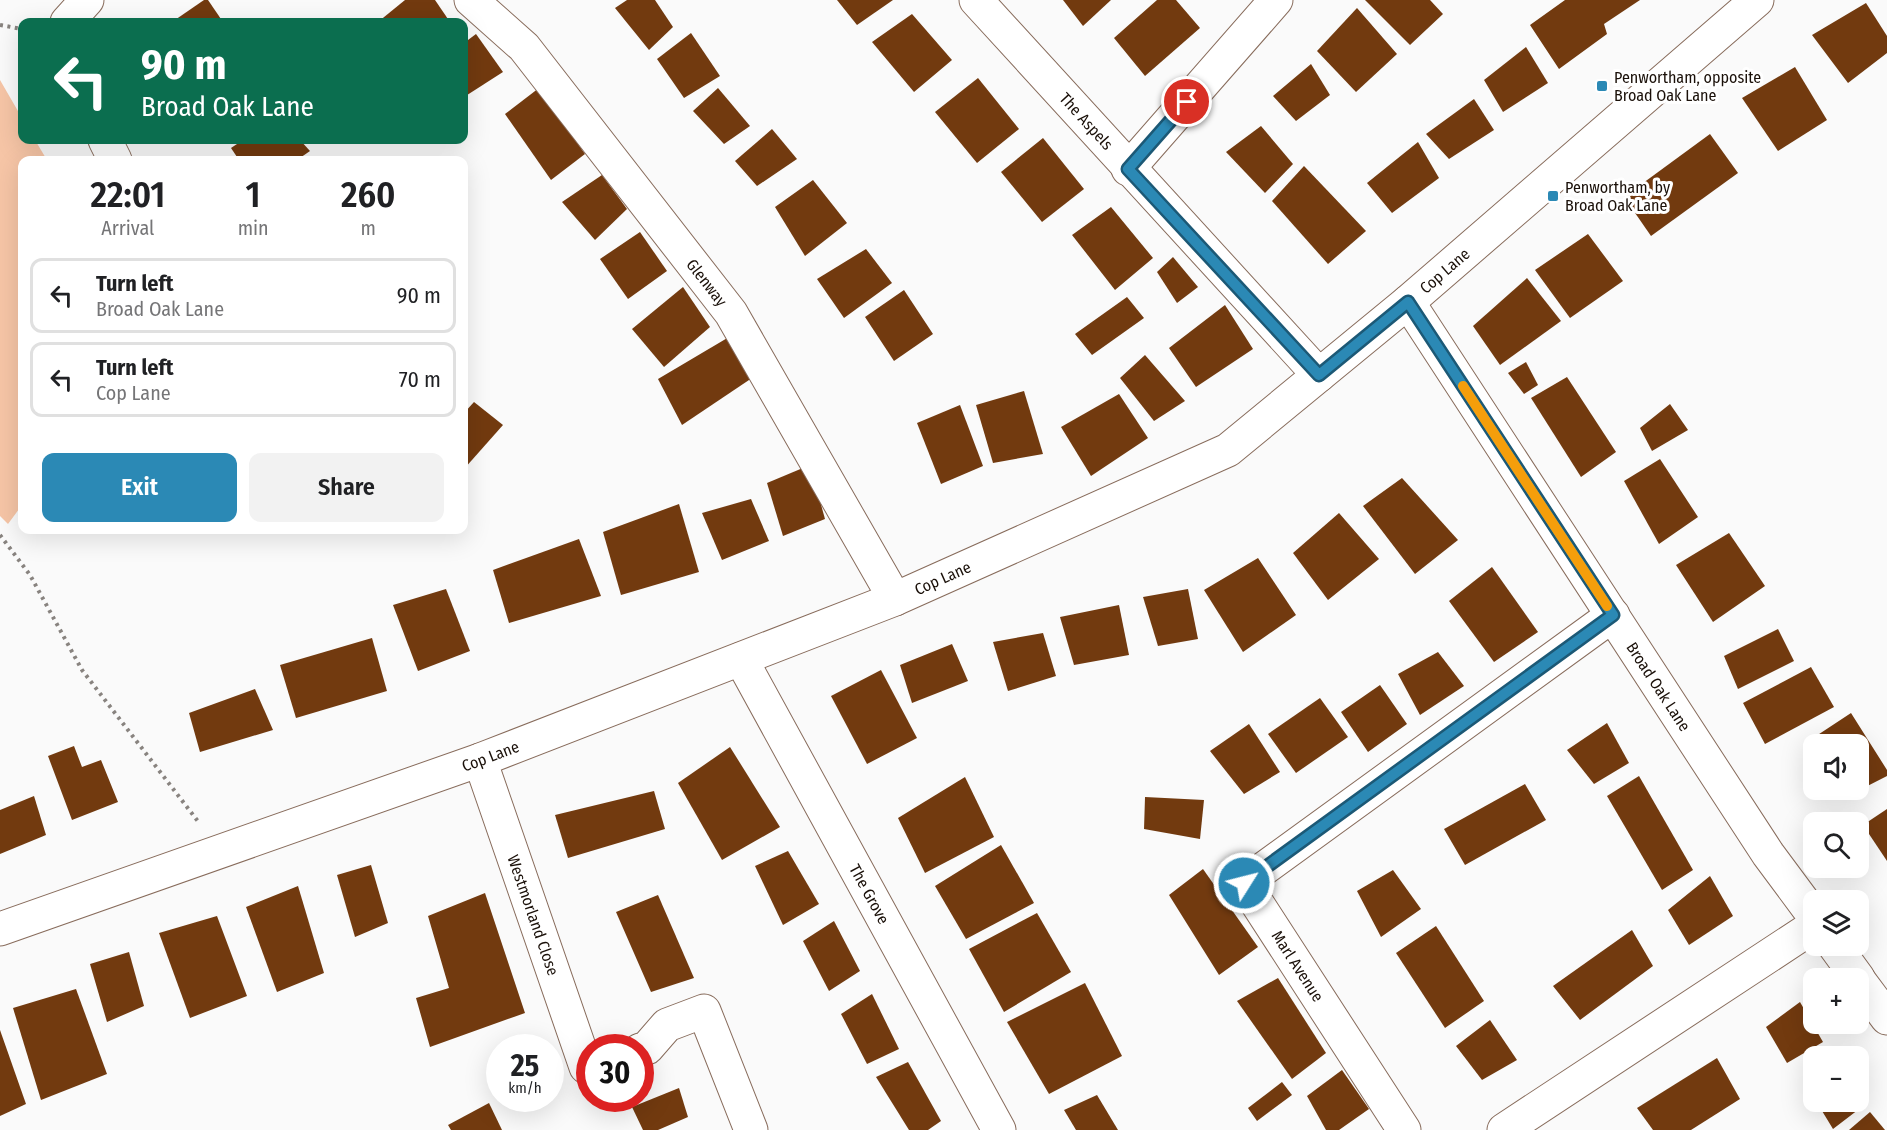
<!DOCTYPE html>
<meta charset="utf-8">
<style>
body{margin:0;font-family:"Fira Sans Condensed",sans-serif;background:#f2f2f2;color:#202124;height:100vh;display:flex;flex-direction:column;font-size:22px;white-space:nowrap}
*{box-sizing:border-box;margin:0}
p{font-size:20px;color:#757577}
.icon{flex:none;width:33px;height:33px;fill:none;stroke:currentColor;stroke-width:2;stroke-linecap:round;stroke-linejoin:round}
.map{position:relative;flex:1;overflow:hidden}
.drawer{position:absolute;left:18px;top:156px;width:450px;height:378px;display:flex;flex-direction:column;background:#fff;border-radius:12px;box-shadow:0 6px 24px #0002}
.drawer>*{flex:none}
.hud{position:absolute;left:18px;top:18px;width:450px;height:126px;border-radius:12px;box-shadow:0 6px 24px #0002;background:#0b6e4f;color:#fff;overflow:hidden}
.tools{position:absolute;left:1803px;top:734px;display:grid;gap:12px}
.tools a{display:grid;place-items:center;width:66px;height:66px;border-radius:12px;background:#fff;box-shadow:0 6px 24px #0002;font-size:30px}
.speed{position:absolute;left:486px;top:1034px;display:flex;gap:12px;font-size:30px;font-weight:700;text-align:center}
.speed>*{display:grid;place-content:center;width:78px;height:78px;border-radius:50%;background:#fff;box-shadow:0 6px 24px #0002;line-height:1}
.speed small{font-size:15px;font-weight:400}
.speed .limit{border:9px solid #d22;background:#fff;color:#111}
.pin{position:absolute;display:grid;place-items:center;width:51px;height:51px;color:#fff;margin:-26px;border:3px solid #fff;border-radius:50%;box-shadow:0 2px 6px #0007}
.me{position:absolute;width:66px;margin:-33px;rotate:54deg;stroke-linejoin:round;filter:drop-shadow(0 0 4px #0008)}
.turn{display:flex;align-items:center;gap:21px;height:126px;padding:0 24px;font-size:27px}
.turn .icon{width:78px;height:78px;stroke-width:2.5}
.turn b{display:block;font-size:42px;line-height:51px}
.eta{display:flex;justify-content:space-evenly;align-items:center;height:102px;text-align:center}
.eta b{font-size:36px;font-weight:600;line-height:42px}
.primary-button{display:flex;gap:12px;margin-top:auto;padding:12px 24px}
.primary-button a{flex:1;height:69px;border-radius:12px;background:#2b89b5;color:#fff;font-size:24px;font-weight:600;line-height:69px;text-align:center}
.primary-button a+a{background:#f2f2f2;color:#202124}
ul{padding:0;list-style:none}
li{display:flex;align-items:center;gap:18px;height:75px;margin:0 12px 9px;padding:0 12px;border:3px solid #e0e0e0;border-radius:12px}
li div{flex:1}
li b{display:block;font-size:22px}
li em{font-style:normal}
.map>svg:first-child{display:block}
.green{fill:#f6c5a6}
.building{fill:#723a0f}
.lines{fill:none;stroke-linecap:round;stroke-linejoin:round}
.minor-casing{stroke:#886c5c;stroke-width:35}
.path{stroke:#88837f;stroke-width:4;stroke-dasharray:3 4.5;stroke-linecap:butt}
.minor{stroke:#fff;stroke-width:33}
.route-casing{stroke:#1c5976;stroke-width:15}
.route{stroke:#2b89b5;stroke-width:10}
.slow{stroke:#f59e0b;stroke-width:10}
.poi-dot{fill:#2b89b5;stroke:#fff;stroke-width:2}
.labels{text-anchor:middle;stroke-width:6;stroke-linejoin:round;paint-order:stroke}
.poi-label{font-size:16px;fill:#1a1009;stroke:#fff;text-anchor:start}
.street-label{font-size:16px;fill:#1a1009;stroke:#fff}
</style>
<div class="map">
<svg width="1887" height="1130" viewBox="0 0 1887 1130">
<rect width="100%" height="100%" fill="#fafafa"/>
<polygon class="green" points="0,80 22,118 22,140 35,140 47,160 22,160 22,505 8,524 0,516"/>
<g class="building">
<polygon points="204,0 208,0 223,22 172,22"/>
<polygon points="405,0 435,0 450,22 378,22"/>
<polygon points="627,0 655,0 673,27 649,50 615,8"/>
<polygon points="837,0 893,0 857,25"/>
<polygon points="1063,0 1111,0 1083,26"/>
<polygon points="1157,0 1176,0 1200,28 1145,76 1114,38"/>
<polygon points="1365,0 1430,0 1443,14 1410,45"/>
<polygon points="1565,0 1640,0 1604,24 1607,34 1559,69 1530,25"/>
<polygon points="1866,3 1887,36 1887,53 1848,83 1812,35"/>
<polygon points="1357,8 1397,54 1356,92 1317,51"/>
<polygon points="912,14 952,60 914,92 872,42"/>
<polygon points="691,33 720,76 684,98 657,59"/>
<polygon points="476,34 503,72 464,97 464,43"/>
<polygon points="1526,47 1548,83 1503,112 1484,80"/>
<polygon points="1311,64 1330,95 1296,121 1273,96"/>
<polygon points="1795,67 1827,120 1778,151 1742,98"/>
<polygon points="978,78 1019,129 977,163 935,112"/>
<polygon points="539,88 585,154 551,180 505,114"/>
<polygon points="718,88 750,126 724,144 693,111"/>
<polygon points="1474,99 1494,130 1449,159 1426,134"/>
<polygon points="1261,126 1293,164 1265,193 1226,152"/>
<polygon points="772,129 797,159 757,186 735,161"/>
<polygon points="1710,134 1738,173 1651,236 1624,197"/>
<polygon points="1043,138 1084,189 1042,222 1001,172"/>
<polygon points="243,140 300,140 310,151 297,160 239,160 231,148"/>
<polygon points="1418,142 1439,178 1392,213 1367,183"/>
<polygon points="1304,166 1366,231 1328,264 1272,201"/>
<polygon points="602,175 627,209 595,240 562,202"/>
<polygon points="813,180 847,223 805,256 775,207"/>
<polygon points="1111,207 1153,258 1115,290 1072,235"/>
<polygon points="640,232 667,271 628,299 600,259"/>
<polygon points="1588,234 1623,281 1570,318 1535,270"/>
<polygon points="866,249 892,283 844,318 817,279"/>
<polygon points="1173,257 1198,287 1177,303 1157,272"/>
<polygon points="1527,278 1561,321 1500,365 1473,326"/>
<polygon points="683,287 710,327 664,367 632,329"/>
<polygon points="904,290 933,334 894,361 865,317"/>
<polygon points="1127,297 1144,318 1092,355 1075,334"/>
<polygon points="1225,305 1253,349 1196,387 1169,348"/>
<polygon points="729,337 752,378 682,425 658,379"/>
<polygon points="1145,355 1185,401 1154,421 1120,378"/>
<polygon points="1526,362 1538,385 1524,394 1508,373"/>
<polygon points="1567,377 1616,452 1581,477 1531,398"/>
<polygon points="1024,391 1043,454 993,463 976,405"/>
<polygon points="1119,394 1148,438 1091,476 1061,427"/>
<polygon points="474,402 503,425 464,469 464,413"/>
<polygon points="1670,404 1688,430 1652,451 1640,428"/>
<polygon points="960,405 983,466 941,484 917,423"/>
<polygon points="1660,459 1698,517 1659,544 1624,481"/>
<polygon points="810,465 825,519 783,536 767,483"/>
<polygon points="1402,478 1458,540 1415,574 1363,506"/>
<polygon points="751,499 769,541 722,560 702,513"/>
<polygon points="679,504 699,572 621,595 603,532"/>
<polygon points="1339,513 1379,559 1328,600 1293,553"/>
<polygon points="1729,533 1765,586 1713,622 1676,565"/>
<polygon points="579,539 601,596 509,623 493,570"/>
<polygon points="1258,558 1296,615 1243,652 1204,590"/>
<polygon points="1492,567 1538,632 1494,662 1449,601"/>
<polygon points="446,589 470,651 418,671 393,605"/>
<polygon points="1188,589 1198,639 1158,646 1143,597"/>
<polygon points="1119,605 1129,655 1074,665 1060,617"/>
<polygon points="1778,629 1794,661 1738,689 1724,656"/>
<polygon points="1043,633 1056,676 1008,691 993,642"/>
<polygon points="372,638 387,691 296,718 280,665"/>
<polygon points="952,644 968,681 912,703 900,665"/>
<polygon points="1438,652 1464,686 1420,715 1398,674"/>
<polygon points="1811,667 1834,707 1765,744 1743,703"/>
<polygon points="881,670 917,738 867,764 831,696"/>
<polygon points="1380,685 1407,724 1368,752 1341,712"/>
<polygon points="255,689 273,730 200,752 189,713"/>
<polygon points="1320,698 1348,737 1296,773 1268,734"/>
<polygon points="1851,713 1887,770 1887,776 1840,800 1834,789 1858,789 1858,744 1814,744 1814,754 1807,742"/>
<polygon points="1607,723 1629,763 1594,784 1567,750"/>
<polygon points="1249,724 1280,772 1244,794 1210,751"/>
<polygon points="74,746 82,767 101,760 118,802 72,820 48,756"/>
<polygon points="730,747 780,827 722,860 678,783"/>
<polygon points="1639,776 1693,870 1662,890 1607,796"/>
<polygon points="965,777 994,837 925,873 898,818"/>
<polygon points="1525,784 1546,820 1465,865 1444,829"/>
<polygon points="654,791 665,829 568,858 555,815"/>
<polygon points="34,796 46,835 0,854 0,810"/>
<polygon points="1145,797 1204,800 1200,839 1144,829"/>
<polygon points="1887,809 1887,861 1863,825"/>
<polygon points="1001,845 1034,903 966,939 935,886"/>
<polygon points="788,851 819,904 783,925 755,866"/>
<polygon points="371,865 388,923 355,937 337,875"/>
<polygon points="1203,869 1258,947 1219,975 1169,895"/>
<polygon points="1393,870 1421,909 1381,937 1357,891"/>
<polygon points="1710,876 1733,916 1689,945 1668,910"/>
<polygon points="298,886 324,973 277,992 246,907"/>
<polygon points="485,893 525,1013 430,1047 416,998 449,988 428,916"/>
<polygon points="658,895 694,978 651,992 616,912"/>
<polygon points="1037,913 1071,972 1004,1012 969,949"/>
<polygon points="217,916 247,996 190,1018 159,933"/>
<polygon points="834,921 860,971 829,991 803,941"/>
<polygon points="1436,926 1484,1001 1445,1028 1396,953"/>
<polygon points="1632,930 1653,966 1580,1020 1553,986"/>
<polygon points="129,952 144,1006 107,1022 90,964"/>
<polygon points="1278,978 1326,1053 1292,1079 1237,1001"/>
<polygon points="1085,983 1122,1056 1049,1094 1007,1022"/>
<polygon points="76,989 107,1074 41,1100 13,1008"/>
<polygon points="872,994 899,1049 867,1064 841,1014"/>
<polygon points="1800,1002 1823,1042 1787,1063 1766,1027"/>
<polygon points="1490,1020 1517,1060 1482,1080 1456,1046"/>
<polygon points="0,1030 26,1104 0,1116"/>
<polygon points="1717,1058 1740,1099 1691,1130 1653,1130 1637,1108"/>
<polygon points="908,1062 941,1121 928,1130 909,1130 876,1077"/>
<polygon points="1342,1070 1369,1109 1339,1130 1326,1130 1307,1096"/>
<polygon points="1814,1073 1814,1097 1803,1080"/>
<polygon points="1282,1082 1292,1095 1257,1121 1248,1108"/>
<polygon points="679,1088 688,1117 658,1130 643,1130 632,1107"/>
<polygon points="1858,1090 1867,1103 1833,1129 1816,1101 1858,1101"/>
<polygon points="1097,1095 1118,1130 1076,1130 1064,1110"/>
<polygon points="489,1103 502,1130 451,1130 448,1125"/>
<polygon points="1870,1112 1885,1130 1849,1130"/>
</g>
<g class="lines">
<defs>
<g id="minor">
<path id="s1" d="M471,0L524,47L731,313L895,599"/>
<path id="s2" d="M976,0L1319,375"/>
<polyline points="67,22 87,0"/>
<polyline points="105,140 115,160"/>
<polyline points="1128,169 1276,0"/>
<path id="s3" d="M1408,302L1768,854L1814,916"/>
<path id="s4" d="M741,659L999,1130"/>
<path id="s5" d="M480,760L586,1067L590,1065"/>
<path id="s6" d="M0,929L480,760L895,599L1228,450L1408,302L1757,0"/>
<polyline points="1834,945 1858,978"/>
<polyline points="1858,979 1887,1018"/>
<polyline points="640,1050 647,1048 667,1025 704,1011 751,1130"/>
<polyline points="1404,1130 1244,883 1613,615"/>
<polyline points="1504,1130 1814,926"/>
</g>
</defs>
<use href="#minor" class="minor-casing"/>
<g class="path">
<polyline points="0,25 22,29"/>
<polyline points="0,535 30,575 82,670 200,824"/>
</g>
<use href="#minor" class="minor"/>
</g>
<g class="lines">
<defs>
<polyline id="route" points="1187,102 1128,169 1319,375 1408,302 1613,615 1244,883"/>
</defs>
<use href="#route" class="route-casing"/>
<use href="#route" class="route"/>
<polyline class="slow" points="1463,386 1607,606"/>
</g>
<g class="poi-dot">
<rect x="1596" y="80" width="12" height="12" rx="3"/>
<rect x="1547" y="190" width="12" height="12" rx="3"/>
</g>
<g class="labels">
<g class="poi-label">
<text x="1614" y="83">Penwortham, opposite<tspan x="1614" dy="18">Broad Oak Lane</tspan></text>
<text x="1565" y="193">Penwortham, by<tspan x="1565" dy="18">Broad Oak Lane</tspan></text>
</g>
<g class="street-label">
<text dy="6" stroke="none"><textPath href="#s2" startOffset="164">The Aspels</textPath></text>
<text dy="6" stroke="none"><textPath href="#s6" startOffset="1600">Cop Lane</textPath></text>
<text dy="6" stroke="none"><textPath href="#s1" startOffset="369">Glenway</textPath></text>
<text dy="6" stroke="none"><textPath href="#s6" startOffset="1006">Cop Lane</textPath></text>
<text dy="6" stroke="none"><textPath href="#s3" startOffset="459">Broad Oak Lane</textPath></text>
<text dy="6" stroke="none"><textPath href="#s6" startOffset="520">Cop Lane</textPath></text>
<text dy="6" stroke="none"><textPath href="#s4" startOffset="268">The Grove</textPath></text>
<text dy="6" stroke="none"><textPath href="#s5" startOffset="164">Westmorland Close</textPath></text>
<text transform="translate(1298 966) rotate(57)" y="6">Marl Avenue</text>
</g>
</g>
</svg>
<div class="tools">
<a><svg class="icon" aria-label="sound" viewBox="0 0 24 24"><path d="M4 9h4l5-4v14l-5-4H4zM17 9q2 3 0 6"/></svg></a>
<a><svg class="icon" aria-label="search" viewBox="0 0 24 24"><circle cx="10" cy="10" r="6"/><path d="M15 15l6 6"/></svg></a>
<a><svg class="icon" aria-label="layers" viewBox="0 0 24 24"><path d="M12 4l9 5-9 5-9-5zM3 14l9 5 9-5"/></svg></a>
<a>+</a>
<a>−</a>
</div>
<div class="speed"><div>25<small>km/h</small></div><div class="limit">30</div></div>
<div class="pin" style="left:1187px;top:102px;background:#d93025"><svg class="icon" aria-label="arrive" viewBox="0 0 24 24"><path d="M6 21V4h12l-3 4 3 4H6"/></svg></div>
<svg class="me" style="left:1244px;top:883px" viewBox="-20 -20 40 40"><circle r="17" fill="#2b89b5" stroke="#fff" stroke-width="3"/><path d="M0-11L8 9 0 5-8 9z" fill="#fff"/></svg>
<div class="hud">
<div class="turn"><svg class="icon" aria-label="left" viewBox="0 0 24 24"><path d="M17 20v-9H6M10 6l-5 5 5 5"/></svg><div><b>90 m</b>Broad Oak Lane</div></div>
</div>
<section class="drawer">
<div class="eta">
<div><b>22:01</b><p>Arrival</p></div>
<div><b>1</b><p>min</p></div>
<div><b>260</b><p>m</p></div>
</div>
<ul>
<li><svg class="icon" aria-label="left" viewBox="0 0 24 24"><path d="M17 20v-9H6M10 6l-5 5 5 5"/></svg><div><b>Turn left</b><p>Broad Oak Lane</p></div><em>90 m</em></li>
<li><svg class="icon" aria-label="left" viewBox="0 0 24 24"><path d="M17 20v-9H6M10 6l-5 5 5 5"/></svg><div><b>Turn left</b><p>Cop Lane</p></div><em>70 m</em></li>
</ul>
<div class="primary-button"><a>Exit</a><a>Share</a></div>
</section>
</div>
